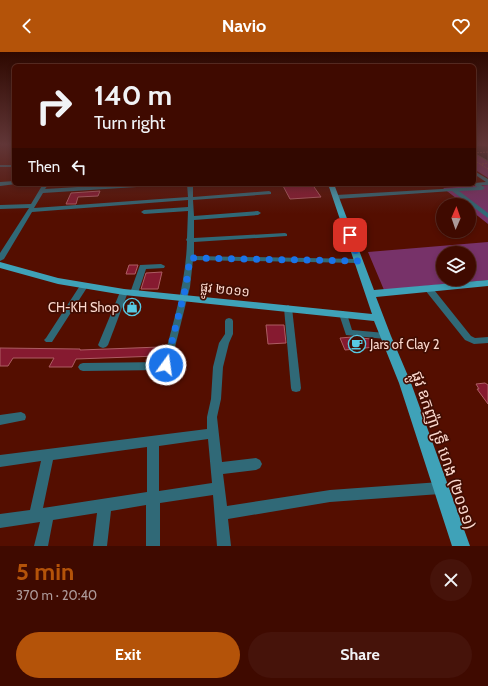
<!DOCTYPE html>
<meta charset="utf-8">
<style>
body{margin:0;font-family:Cabin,"Noto Sans Khmer",sans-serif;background:#46130a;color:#f1f3f6;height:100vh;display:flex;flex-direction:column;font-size:15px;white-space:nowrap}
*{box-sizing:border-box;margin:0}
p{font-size:13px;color:#ad9a99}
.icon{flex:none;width:22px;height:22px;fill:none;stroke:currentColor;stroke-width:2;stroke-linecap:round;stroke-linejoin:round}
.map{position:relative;height:494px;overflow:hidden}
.drawer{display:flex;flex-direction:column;background:#3f0a00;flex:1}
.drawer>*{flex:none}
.hud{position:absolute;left:12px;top:12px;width:464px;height:122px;border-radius:6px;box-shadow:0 2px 6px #0003,0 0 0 1px #582b22;background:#3f0a00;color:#f1f3f6;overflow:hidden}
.needle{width:26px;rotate:2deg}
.buttons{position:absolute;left:436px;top:146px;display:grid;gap:8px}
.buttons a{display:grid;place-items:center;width:40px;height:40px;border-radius:50%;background:#3f0a00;box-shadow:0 2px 6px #0003,0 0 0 1px #582b22;font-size:20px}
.pin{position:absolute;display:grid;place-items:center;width:34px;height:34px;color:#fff;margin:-17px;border-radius:8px;box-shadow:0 2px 6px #0006}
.me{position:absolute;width:44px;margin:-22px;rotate:14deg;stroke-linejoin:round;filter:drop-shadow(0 0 3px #0008)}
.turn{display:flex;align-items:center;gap:14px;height:84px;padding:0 16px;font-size:18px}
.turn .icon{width:52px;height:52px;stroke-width:2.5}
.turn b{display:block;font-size:28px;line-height:34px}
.then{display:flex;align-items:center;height:38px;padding:0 16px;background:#0003;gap:8px;font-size:15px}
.round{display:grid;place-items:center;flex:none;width:42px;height:42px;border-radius:21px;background:#46130a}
.summary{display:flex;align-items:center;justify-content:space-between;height:68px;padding:0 16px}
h1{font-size:24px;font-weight:700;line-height:30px;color:#b45309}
.action{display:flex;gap:8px;margin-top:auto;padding:8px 16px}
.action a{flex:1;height:46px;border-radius:24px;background:#b45309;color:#fff;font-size:16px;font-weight:700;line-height:46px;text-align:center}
.action a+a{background:#46130a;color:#f1f3f6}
header{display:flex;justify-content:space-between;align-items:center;height:52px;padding:0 16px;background:#b45309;color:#fff;font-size:18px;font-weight:700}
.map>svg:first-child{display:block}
.green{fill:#773269;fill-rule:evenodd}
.water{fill:#0a190f;stroke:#525248}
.building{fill:#861a30;stroke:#ad5c63}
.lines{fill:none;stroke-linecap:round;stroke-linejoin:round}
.path{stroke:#91584b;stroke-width:1;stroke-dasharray:2 1;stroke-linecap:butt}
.minor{fill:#306977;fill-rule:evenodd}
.major{fill:#3fa2b8;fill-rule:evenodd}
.route{stroke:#1a73e8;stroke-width:7;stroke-dasharray:0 12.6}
.labels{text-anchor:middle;stroke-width:3.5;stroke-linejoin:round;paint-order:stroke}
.street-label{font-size:13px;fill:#fbd8ce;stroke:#420d02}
.poi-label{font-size:13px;fill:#fbd8ce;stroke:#420d02;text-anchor:end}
.near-street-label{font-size:16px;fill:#fbd8ce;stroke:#420d02}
</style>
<header><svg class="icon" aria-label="back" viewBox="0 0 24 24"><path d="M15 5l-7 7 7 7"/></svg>Navio<svg class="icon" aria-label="heart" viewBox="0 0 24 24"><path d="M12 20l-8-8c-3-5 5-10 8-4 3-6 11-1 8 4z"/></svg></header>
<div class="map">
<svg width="488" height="494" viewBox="0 0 488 494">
<rect width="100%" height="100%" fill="#540e00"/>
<g class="green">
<polygon points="474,93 488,93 488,126 474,117"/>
<polygon points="488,133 488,172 469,157 469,153 465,153 443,136"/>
<path d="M488,190V228L384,238L368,200ZM443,201H469V227H443Z"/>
</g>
<polygon class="water" points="474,93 488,94 488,109 474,101"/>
<g class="building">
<polygon points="282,132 312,132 321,145 290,147"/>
<polygon points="100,139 98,144 78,145 76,152 66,152 71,141"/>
<polygon points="129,213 138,213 135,222 126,222"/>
<polygon points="162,220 158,237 141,237 146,221"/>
<polygon points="266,273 284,273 286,291 268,292"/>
<polygon points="352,285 371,287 375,295 345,298 340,286"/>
<polygon points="160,295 158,304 76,307 72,315 49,315 54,306 13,306 8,314 0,314 0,296 80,297 80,298"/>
<polygon points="485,331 488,333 488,352 477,337 479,337 476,332"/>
</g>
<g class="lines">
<g class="path">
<polyline points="474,101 488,100"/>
<polyline points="474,108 488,117"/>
<polyline points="482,112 488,111"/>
</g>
<g class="minor">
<rect x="0" y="113" width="14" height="2"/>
<polygon points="474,119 488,127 488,133 481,133 485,136 482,138 459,139 488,161 488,166 452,139 336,147 333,145 336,143 477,135 473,132 474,131 486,130 474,122"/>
<polygon points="14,129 14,132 16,132 0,134 0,130"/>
<path d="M43,132H49L45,137L127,132H155L152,134L43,141L34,156L188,145L187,132H193V145L269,139L271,140V142L193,148L194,164L258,159L261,161L258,163L194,168V186L285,181L287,182V184L194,190V204L359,207L363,209L359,211L193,208L190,235L170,315L162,318L83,319L80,318L78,315L80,312L83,311L163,310C173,270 186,231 187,189L186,188L187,186L188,159L144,162L141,160L144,158L188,155V148L32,160L4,207L0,209V201L29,156L0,157V153L31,152Z"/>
<polygon points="161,212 165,214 164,216 146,217 138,241 137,243 131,243 130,241 140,213"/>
<polygon points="81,232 87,232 88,234 52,290 46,290 44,288 46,286"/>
<polygon points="425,234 431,234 471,284 475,286 488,285 488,291 474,292 465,288 425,238 424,236"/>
<polygon points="124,237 128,240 108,293 106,295 103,296 100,295 98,293 120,240"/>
<polygon points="288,253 292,256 301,336 300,339 296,340 292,339 291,336 284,256"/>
<polygon points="343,259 347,262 352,278 385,281 388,282 389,284 388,286 385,287 346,283 339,262"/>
<path d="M229,266L232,267L233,269V282L229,291L223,315L221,347L217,365L222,410L256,406L260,408L262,412L260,416L256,418L223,422L227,454L330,438L440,430L444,432L446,436L444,440L440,442L330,450L228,467L231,494H217L213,443L160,451V494H146V453L111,459L107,494H93L97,461L53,468L48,494H34L40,470L0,476V462L30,458L41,409L0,415V403L207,377V365L211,347L213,315L219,291L225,282V269L226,267ZM208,387L212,431L159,439V394ZM147,395V440L43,456L53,408Z"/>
<polygon points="21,360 25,362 26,365 25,368 0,373 0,363"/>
</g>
<polygon class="major" points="328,132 334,132 374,238 488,228 488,234 376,245 391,284 411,331 470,494 452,494 399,331 374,269 124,243 58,232 0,216 0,210 58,226 124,237 372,262"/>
</g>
<linearGradient id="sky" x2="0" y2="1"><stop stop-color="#2e0800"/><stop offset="0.57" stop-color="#613637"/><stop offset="1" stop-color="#613637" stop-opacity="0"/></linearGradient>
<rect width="488" height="162" fill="url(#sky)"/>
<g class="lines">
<polyline class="route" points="166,313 186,234 190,206 359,209 350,183"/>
</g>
<defs>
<symbol id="shop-ring" viewBox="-11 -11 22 22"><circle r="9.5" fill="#420d02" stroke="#58c9e3" stroke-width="1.5"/><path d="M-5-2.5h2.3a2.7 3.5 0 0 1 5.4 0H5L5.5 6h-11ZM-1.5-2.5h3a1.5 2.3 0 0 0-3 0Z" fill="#58c9e3"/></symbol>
<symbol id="cafe-ring" viewBox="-11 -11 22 22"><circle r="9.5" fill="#420d02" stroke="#58c9e3" stroke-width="1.5"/><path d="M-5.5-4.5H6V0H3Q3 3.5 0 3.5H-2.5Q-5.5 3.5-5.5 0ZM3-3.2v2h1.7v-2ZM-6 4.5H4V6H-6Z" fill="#58c9e3"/></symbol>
</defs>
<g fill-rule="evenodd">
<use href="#shop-ring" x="122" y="245" width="20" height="20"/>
<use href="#cafe-ring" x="347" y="282" width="20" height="20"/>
</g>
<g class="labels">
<g class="street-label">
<text transform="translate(225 237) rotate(6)" y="5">ផ្លូវ ២០១១</text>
</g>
<g class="poi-label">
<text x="119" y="260">CH-KH Shop</text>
<text x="370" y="297" text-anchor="start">Jars of Clay 2</text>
</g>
<g class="near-street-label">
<text transform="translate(444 398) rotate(71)" y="6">ផ្លូវ ឧកញ៉ា ទ្រី ហេង (២០១១)</text>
</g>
</g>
</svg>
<div class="buttons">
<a><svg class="needle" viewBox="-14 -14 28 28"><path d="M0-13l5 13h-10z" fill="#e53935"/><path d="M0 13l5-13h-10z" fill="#ad9a99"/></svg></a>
<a><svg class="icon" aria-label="layers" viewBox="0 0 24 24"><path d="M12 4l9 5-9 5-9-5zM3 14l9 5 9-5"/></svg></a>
</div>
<div class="pin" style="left:350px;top:183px;background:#d93025"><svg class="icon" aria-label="arrive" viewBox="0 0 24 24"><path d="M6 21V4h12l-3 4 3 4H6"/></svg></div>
<svg class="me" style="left:166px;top:313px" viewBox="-20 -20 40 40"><circle r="17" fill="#1a73e8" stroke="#fff" stroke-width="3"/><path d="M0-11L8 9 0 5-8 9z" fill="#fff"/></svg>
<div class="hud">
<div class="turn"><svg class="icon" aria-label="right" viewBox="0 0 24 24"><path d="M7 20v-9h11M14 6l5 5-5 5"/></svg><div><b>140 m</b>Turn right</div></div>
<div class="then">Then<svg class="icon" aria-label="left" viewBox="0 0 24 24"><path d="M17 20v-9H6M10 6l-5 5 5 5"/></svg></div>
</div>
</div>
<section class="drawer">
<div class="summary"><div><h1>5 min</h1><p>370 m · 20:40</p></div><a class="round"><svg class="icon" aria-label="close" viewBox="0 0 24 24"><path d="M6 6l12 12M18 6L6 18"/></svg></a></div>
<div class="action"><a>Exit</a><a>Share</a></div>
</section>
